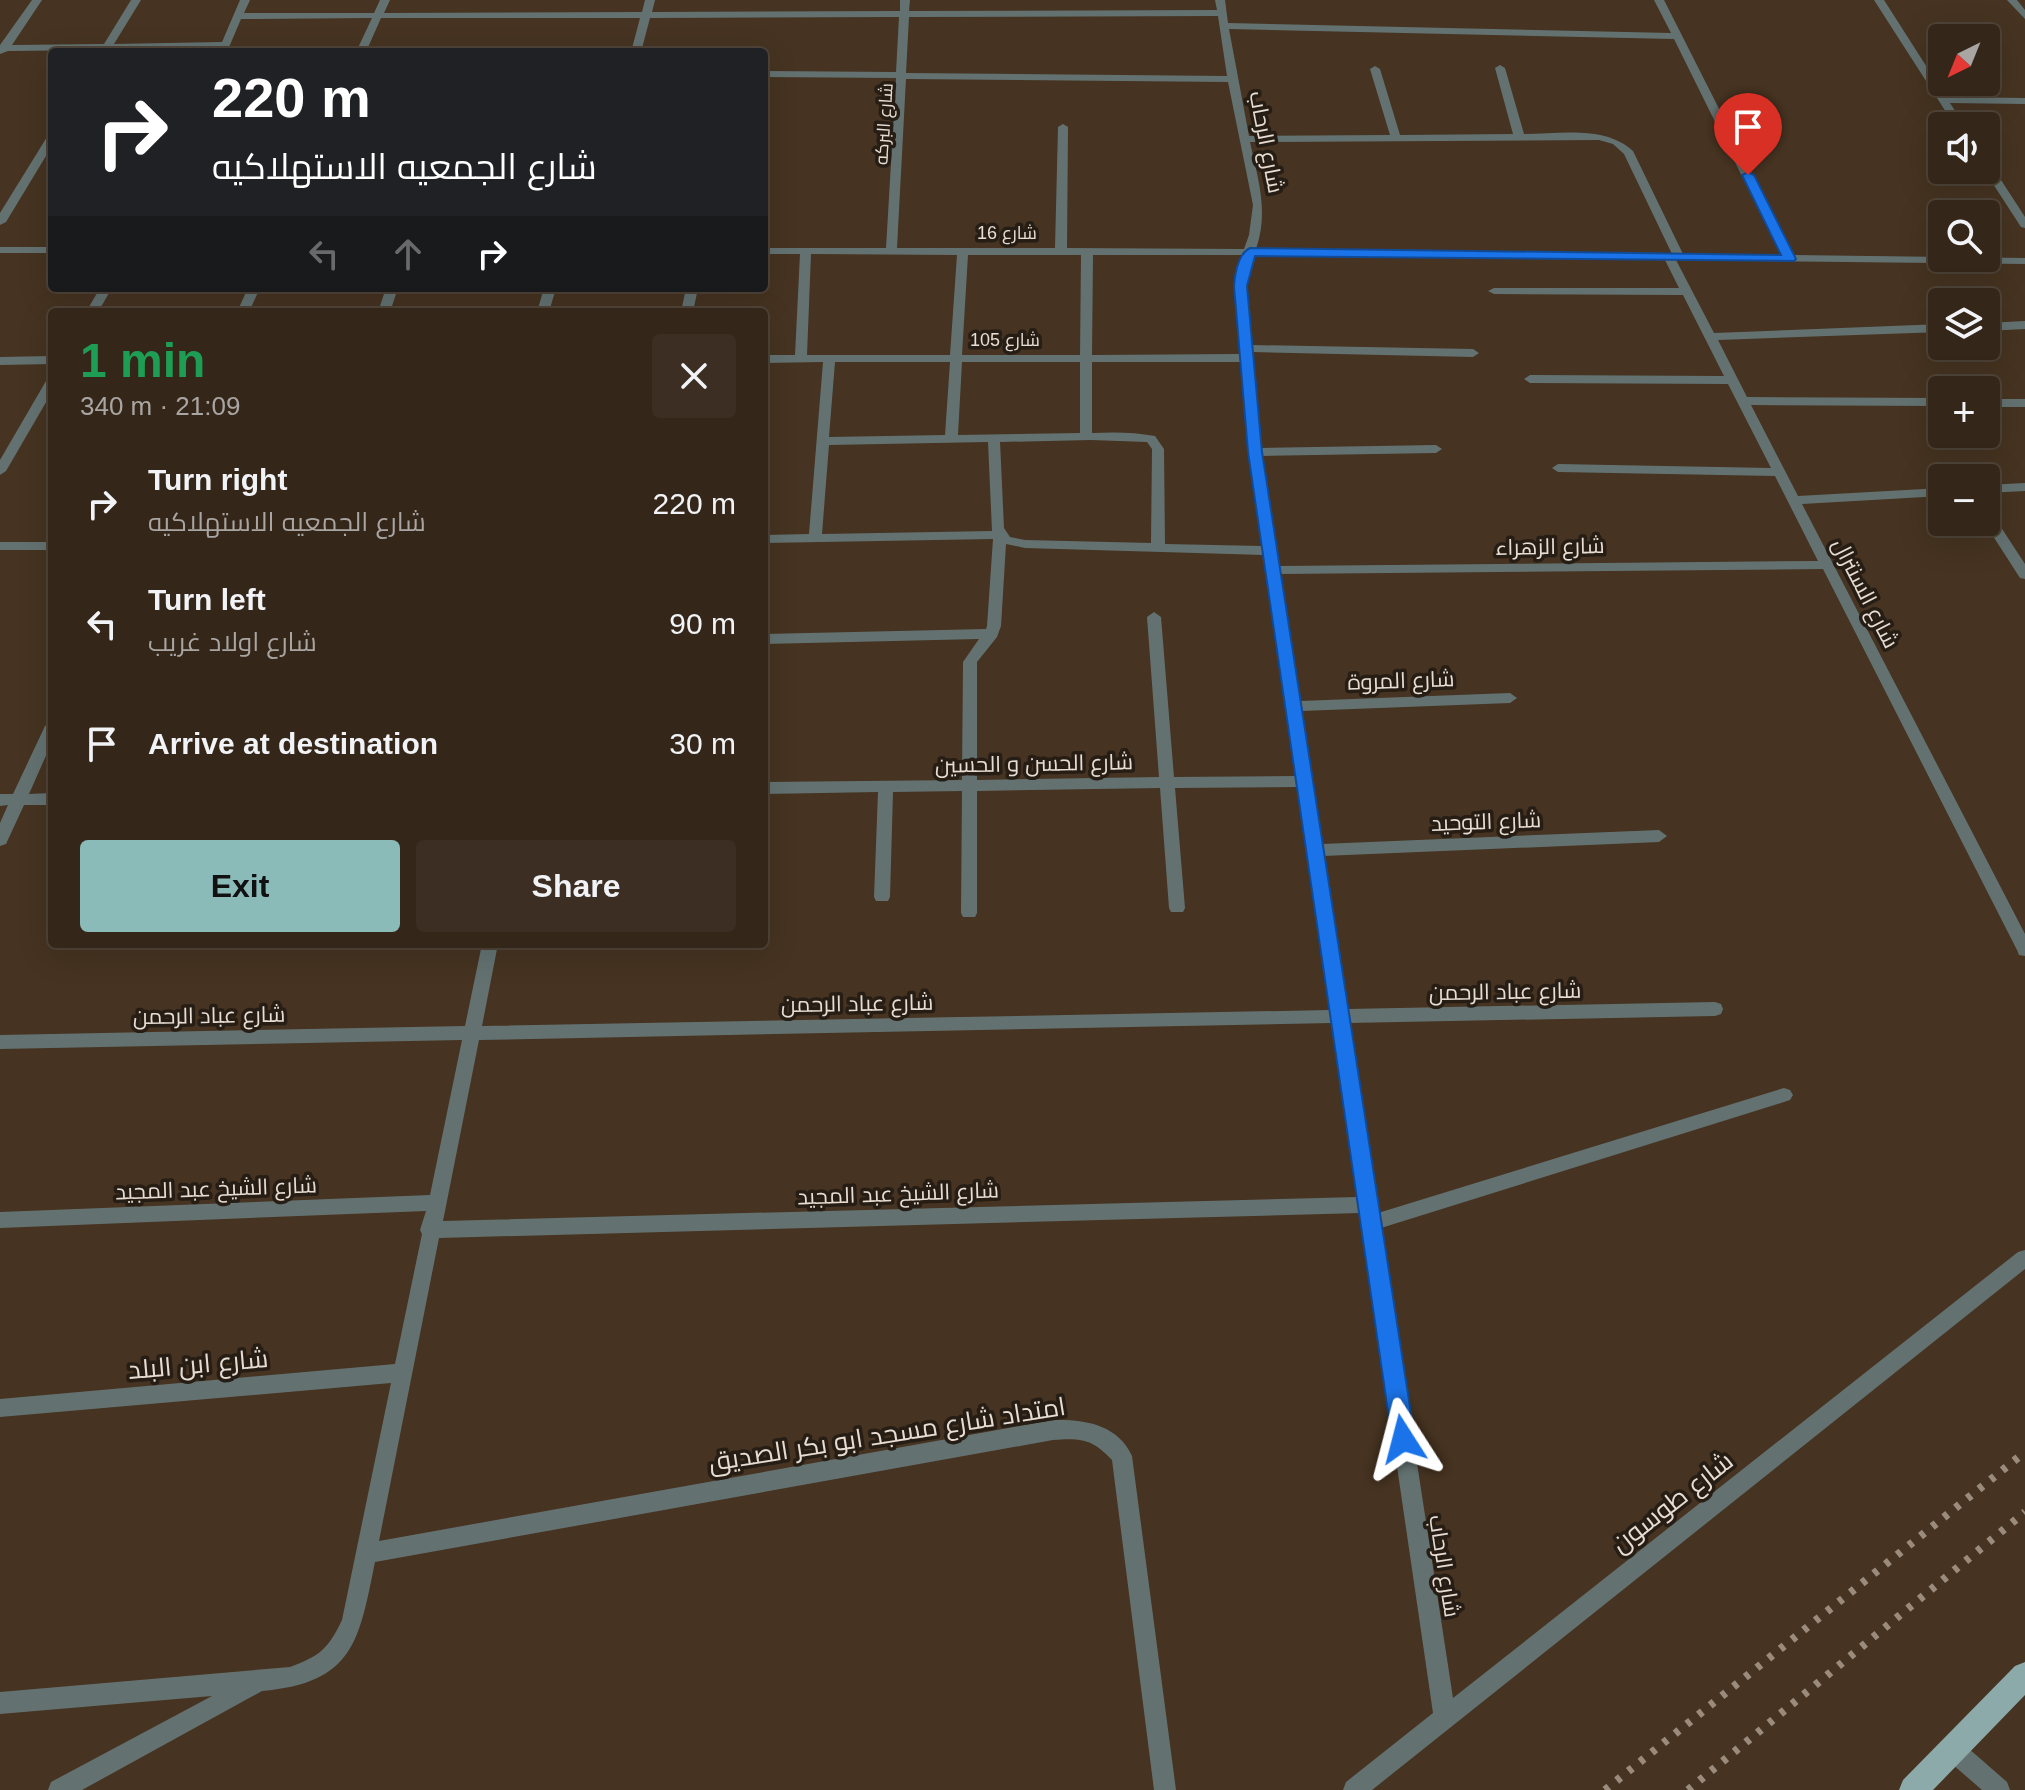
<!DOCTYPE html>
<meta charset="utf-8">
<style>
body{margin:0;font-family:Helvetica,Cairo,sans-serif;background:#3c2e22;color:#f1f3f6;height:100vh;display:flex;flex-direction:column;font-size:30px;white-space:nowrap}
*{box-sizing:border-box;margin:0}
p{font-size:26px;color:#a9a5a2}
.icon{flex:none;width:44px;height:44px;fill:none;stroke:currentColor;stroke-width:2;stroke-linecap:round;stroke-linejoin:round}
.map{position:relative;flex:1;overflow:hidden}
.side{position:absolute;left:48px;top:308px;width:720px;height:640px;display:flex;flex-direction:column;background:#342619;border-radius:8px;box-shadow:0 8px 32px #0002,0 0 0 2px #4e4338}
.side>*{flex:none}
.banner{position:absolute;left:48px;top:48px;width:720px;height:244px;border-radius:8px;box-shadow:0 8px 32px #0002,0 0 0 2px #4e4338;background:#202124;color:#fff;overflow:hidden}
.needle{width:52px;rotate:223deg}
.controls{position:absolute;left:1928px;top:24px;display:grid;gap:16px}
.controls a{display:grid;place-items:center;width:72px;height:72px;border-radius:8px;background:#342619;box-shadow:0 8px 32px #0002,0 0 0 2px #4e4338;font-size:40px}
.pin{position:absolute;display:grid;place-items:center;width:68px;height:68px;color:#fff;margin:-82px -34px;border-radius:50% 50% 50% 0;rotate:-45deg;box-shadow:0 0 8px #0007}
.pin .icon{rotate:45deg}
.me{position:absolute;width:88px;margin:-44px;rotate:351deg;stroke-linejoin:round;filter:drop-shadow(0 0 6px #0008)}
.turn{display:flex;align-items:center;gap:28px;height:168px;padding:0 32px;font-size:36px}
.turn .icon{width:104px;height:104px;stroke-width:2.5}
.turn b{display:block;font-size:56px;line-height:68px}
.lanes{display:flex;align-items:center;height:76px;padding:0 32px;background:#0003;justify-content:center;gap:40px;direction:ltr}
.lanes .off{opacity:.35}
.round{display:grid;place-items:center;flex:none;width:84px;height:84px;border-radius:8px;background:#3c2e22}
.headline{display:flex;align-items:center;justify-content:space-between;height:136px;padding:0 32px}
h1{font-size:48px;font-weight:700;line-height:60px;color:#1e9e55}
.primary-button{display:flex;gap:16px;margin-top:auto;padding:16px 32px}
.primary-button a{flex:1;height:92px;border-radius:8px;background:#8bbbb9;color:#111;font-size:32px;font-weight:700;line-height:92px;text-align:center}
.primary-button a+a{background:#3c2e22;color:#f1f3f6}
ul{padding:0;list-style:none}
li{display:flex;align-items:center;gap:24px;height:120px;padding:0 32px}
li div{flex:1}
li b{display:block;font-size:30px}
li em{font-style:normal}
.map>svg:first-child{display:block}
.lines{fill:none;stroke-linecap:round;stroke-linejoin:round}
.street{fill:#637271;fill-rule:evenodd}
.primary{fill:#8caaaa;fill-rule:evenodd}
.rail{stroke:#9a8b7c;stroke-width:8;stroke-dasharray:5 10;stroke-linecap:butt}
.route{fill:#1a73e8;stroke:#114b97;stroke-width:2}
.labels{text-anchor:middle;stroke-width:7;stroke-linejoin:round;paint-order:stroke}
.far-street-label{font-size:18px;fill:#e8ddd2;stroke:#261d15}
.street-label{font-size:22px;fill:#e8ddd2;stroke:#261d15}
.near-street-label{font-size:26px;fill:#e8ddd2;stroke:#261d15}
</style>
<div class="map">
<svg width="2025" height="1790" viewBox="0 0 2025 1790">
<rect width="100%" height="100%" fill="#463321"/>
<g class="lines">
<g class="street">
<path d="M32,0H42L12,45L104,44L131,0H141L114,44L222,42L240,0H250L244,13H374L380,0H390L384,13L642,12L645,0H655L652,12L900,11V0H910L909,11L1217,10L1215,0H1225L1228,23L1671,33L1654,0H1664L1793,255L2025,258V264L1676,260L1714,333L1942,324V332L1718,340L1747,397L1942,398V406L1751,405L1798,496L1942,488V496L1802,504L2025,934V956L2019,955L2017,950L1823,569L1280,574L1300,701L1510,693L1517,698L1510,703L1301,711L1322,844L1659,830L1667,836L1659,842L1323,856L1347,1009L1715,1002L1721,1004L1723,1009L1721,1014L1715,1016L1349,1023L1378,1213L1784,1088L1790,1090L1793,1095L1790,1100L1784,1102L1381,1228L1453,1698L2018,1252L2025,1250V1269L1372,1790H1343L1346,1782L1433,1713L1360,1213L439,1238L379,1541L1053,1420C1083,1419 1118,1424 1132,1456L1176,1790H1154L1112,1460C1092,1439 1082,1438 1053,1440L375,1562C359,1641 354,1683 262,1691L82,1790H48L51,1782L212,1696L0,1714V1692L290,1667C320,1656 328,1649 342,1620L391,1383L0,1417V1399L395,1364L422,1234L420,1230L426,1211L0,1228V1212L430,1195L462,1040L0,1049V1035L465,1026L482,944H498L482,1026L1330,1010L1298,787L1175,788L1185,908L1183,912H1171L1169,908L1160,788L977,791V913L975,917H963L961,913L962,791L893,792L890,897L888,901H876L874,897L878,792L764,794V782L962,780L963,662L979,639L764,644V634L986,629L987,626L993,539L764,543V535L809,534L823,362L764,363V355H795L800,254H764V248H886L896,78L764,77V71L896,72L899,17L650,18L641,52H631L640,18H381L366,52H356L372,18L241,19L227,52H217L219,48L110,49L109,52H99L101,50L8,51L0,54V45ZM1218,16L1227,76L906,73L909,17ZM1229,29L1674,39L1781,255L1683,254L1633,151C1605,125 1560,134 1524,134L1505,68L1500,65L1495,68L1513,134L1400,135L1380,69L1375,66L1370,69L1390,135L1249,136ZM906,79L1228,82L1253,205L1249,235L1244,249L1067,248L1068,127L1063,124L1058,127L1055,248H897ZM1599,140L1613,144L1624,154L1672,254L1256,249C1269,212 1258,179 1250,142ZM811,254L957,255L950,355H807ZM968,255H1081L1080,355H962ZM1093,255H1242L1234,286L1240,354L1092,355ZM1253,255L1665,260L1679,288H1494L1488,291L1494,294L1683,295L1724,376L1530,375L1524,379L1530,383L1728,384L1771,468L1558,464L1552,468L1558,472L1775,476L1818,561L1279,566L1262,456L1436,453L1442,449L1436,445L1261,448L1252,352L1473,357L1479,353L1473,349L1251,345L1246,286ZM835,362H950L945,435L829,437ZM962,362H1080V433L958,435ZM1092,362H1241L1249,452L1262,546L1165,544L1164,449L1155,436C1134,432 1114,432 1092,433ZM1091,440L1147,442L1152,449L1151,543L1025,540L1010,537L1004,528L1000,442ZM988,442L992,531L822,534L829,445ZM1006,544L1025,548L1264,555L1296,776L1174,777L1161,617L1154,612L1147,617L1159,777L977,780V662L997,637L1001,626ZM1332,1023L1358,1197L443,1221L479,1040Z"/>
<polygon points="1874,0 1884,0 1946,97 2025,98 2025,104 1950,103 1965,126 1955,126"/>
<polygon points="2007,0 2017,0 2025,10 2025,19"/>
<polygon points="52,134 52,146 6,222 0,225 0,213 47,137"/>
<polygon points="1986,162 1990,163 2025,217 2025,228 2021,227 1984,170 1986,170"/>
<rect x="0" y="247" width="52" height="6"/>
<polygon points="100,288 112,288 98,312 86,312"/>
<polygon points="248,288 260,288 249,312 237,312"/>
<polygon points="386,288 398,288 390,312 378,312"/>
<polygon points="544,288 556,288 549,312 537,312"/>
<polygon points="686,288 698,288 693,312 681,312"/>
<polygon points="2025,321 2025,329 1986,331 1986,323"/>
<polygon points="52,356 52,364 0,365 0,357"/>
<polygon points="52,377 52,392 6,471 0,475 0,460 46,381"/>
<rect x="1986" y="399" width="39" height="8"/>
<polygon points="2025,483 2025,491 1986,493 1986,485"/>
<polygon points="1986,511 1991,512 2025,564 2025,579 2020,578 1984,522 1986,522"/>
<rect x="0" y="542" width="52" height="8"/>
<polygon points="52,721 52,742 29,794 52,793 52,805 24,805 6,844 0,846 0,823 8,805 0,806 0,794 13,794 45,726"/>
<polygon points="1952,1738 1960,1741 2007,1782 2010,1790 1982,1790 1944,1757 1941,1749 1944,1741"/>
</g>
<polygon class="primary" points="2025,1662 2025,1695 1933,1790 1899,1790 1903,1780 2015,1666"/>
<g class="rail">
<polyline points="1605,1790 2025,1452"/>
<polyline points="1688,1790 2025,1512"/>
</g>
</g>
<path class="route" d="M1748,172L1754,175L1796,259L1794,261L1255,256L1247,286L1262,452L1415,1439L1411,1447L1403,1450L1395,1447L1392,1439L1248,452L1234,286C1235,273 1238,254 1250,248L1781,255L1742,175Z"/>
<g class="labels">
<g class="far-street-label">
<text transform="translate(884 124) rotate(-86)" y="6">شارع البركه</text>
<text x="1007" y="239">شارع 16</text>
<text x="1005" y="346">شارع 105</text>
</g>
<g class="street-label">
<text transform="translate(1267 142) rotate(79)" y="8">شارع الرحاب</text>
<text transform="translate(1550 546) rotate(-1)" y="8">شارع الزهراء</text>
<text transform="translate(1866 593) rotate(63)" y="8">شارع السنترال</text>
<text transform="translate(1401 680) rotate(-2)" y="8">شارع المروة</text>
<text transform="translate(1034 763) rotate(-1)" y="8">شارع الحسن و الحسين</text>
<text transform="translate(1486 821) rotate(-2)" y="8">شارع التوحيد</text>
<text transform="translate(1505 991) rotate(-1)" y="8">شارع عباد الرحمن</text>
<text transform="translate(857 1003) rotate(-1)" y="8">شارع عباد الرحمن</text>
<text transform="translate(209 1015) rotate(-1)" y="8">شارع عباد الرحمن</text>
<text transform="translate(216 1188) rotate(-2)" y="8">شارع الشيخ عبد المجيد</text>
<text transform="translate(898 1193) rotate(-2)" y="8">شارع الشيخ عبد المجيد</text>
<text transform="translate(1445 1566) rotate(81)" y="8">شارع الرحاب</text>
</g>
<g class="near-street-label">
<text transform="translate(198 1364) rotate(-5)" y="9">شارع ابن البلد</text>
<text transform="translate(887 1434) rotate(-9)" y="9">امتداد شارع مسجد ابو بكر الصديق</text>
<text transform="translate(1672 1502) rotate(-38)" y="9">شارع طوسون</text>
</g>
</g>
</svg>
<div class="controls">
<a><svg class="needle" viewBox="-14 -14 28 28"><path d="M0-13l5 13h-10z" fill="#e53935"/><path d="M0 13l5-13h-10z" fill="#a9a5a2"/></svg></a>
<a><svg class="icon" aria-label="sound" viewBox="0 0 24 24"><path d="M4 9h4l5-4v14l-5-4H4zM17 9q2 3 0 6"/></svg></a>
<a><svg class="icon" aria-label="search" viewBox="0 0 24 24"><circle cx="10" cy="10" r="6"/><path d="M15 15l6 6"/></svg></a>
<a><svg class="icon" aria-label="layers" viewBox="0 0 24 24"><path d="M12 4l9 5-9 5-9-5zM3 14l9 5 9-5"/></svg></a>
<a>+</a>
<a>−</a>
</div>
<div class="pin" style="left:1748px;top:175px;background:#d93025"><svg class="icon" aria-label="arrive" viewBox="0 0 24 24"><path d="M6 21V4h12l-3 4 3 4H6"/></svg></div>
<svg class="me" style="left:1403px;top:1439px" viewBox="-20 -20 40 40"><path d="M0-17L14 15 0 8-14 15z" fill="#1a73e8" stroke="#fff" stroke-width="4"/></svg>
<div class="banner">
<div class="turn"><svg class="icon" aria-label="right" viewBox="0 0 24 24"><path d="M7 20v-9h11M14 6l5 5-5 5"/></svg><div><b>220 m</b>شارع الجمعيه الاستهلاكيه</div></div>
<div class="lanes"><svg class="icon off" aria-label="left" viewBox="0 0 24 24"><path d="M17 20v-9H6M10 6l-5 5 5 5"/></svg><svg class="icon off" aria-label="ahead" viewBox="0 0 24 24"><path d="M12 20V5M6 11l6-6 6 6"/></svg><svg class="icon" aria-label="right" viewBox="0 0 24 24"><path d="M7 20v-9h11M14 6l5 5-5 5"/></svg></div>
</div>
<section class="side">
<div class="headline"><div><h1>1 min</h1><p>340 m · 21:09</p></div><a class="round"><svg class="icon" aria-label="close" viewBox="0 0 24 24"><path d="M6 6l12 12M18 6L6 18"/></svg></a></div>
<ul>
<li><svg class="icon" aria-label="right" viewBox="0 0 24 24"><path d="M7 20v-9h11M14 6l5 5-5 5"/></svg><div><b>Turn right</b><p>شارع الجمعيه الاستهلاكيه</p></div><em>220 m</em></li>
<li><svg class="icon" aria-label="left" viewBox="0 0 24 24"><path d="M17 20v-9H6M10 6l-5 5 5 5"/></svg><div><b>Turn left</b><p>شارع اولاد غريب</p></div><em>90 m</em></li>
<li><svg class="icon" aria-label="arrive" viewBox="0 0 24 24"><path d="M6 21V4h12l-3 4 3 4H6"/></svg><div><b>Arrive at destination</b></div><em>30 m</em></li>
</ul>
<div class="primary-button"><a>Exit</a><a>Share</a></div>
</section>
</div>
